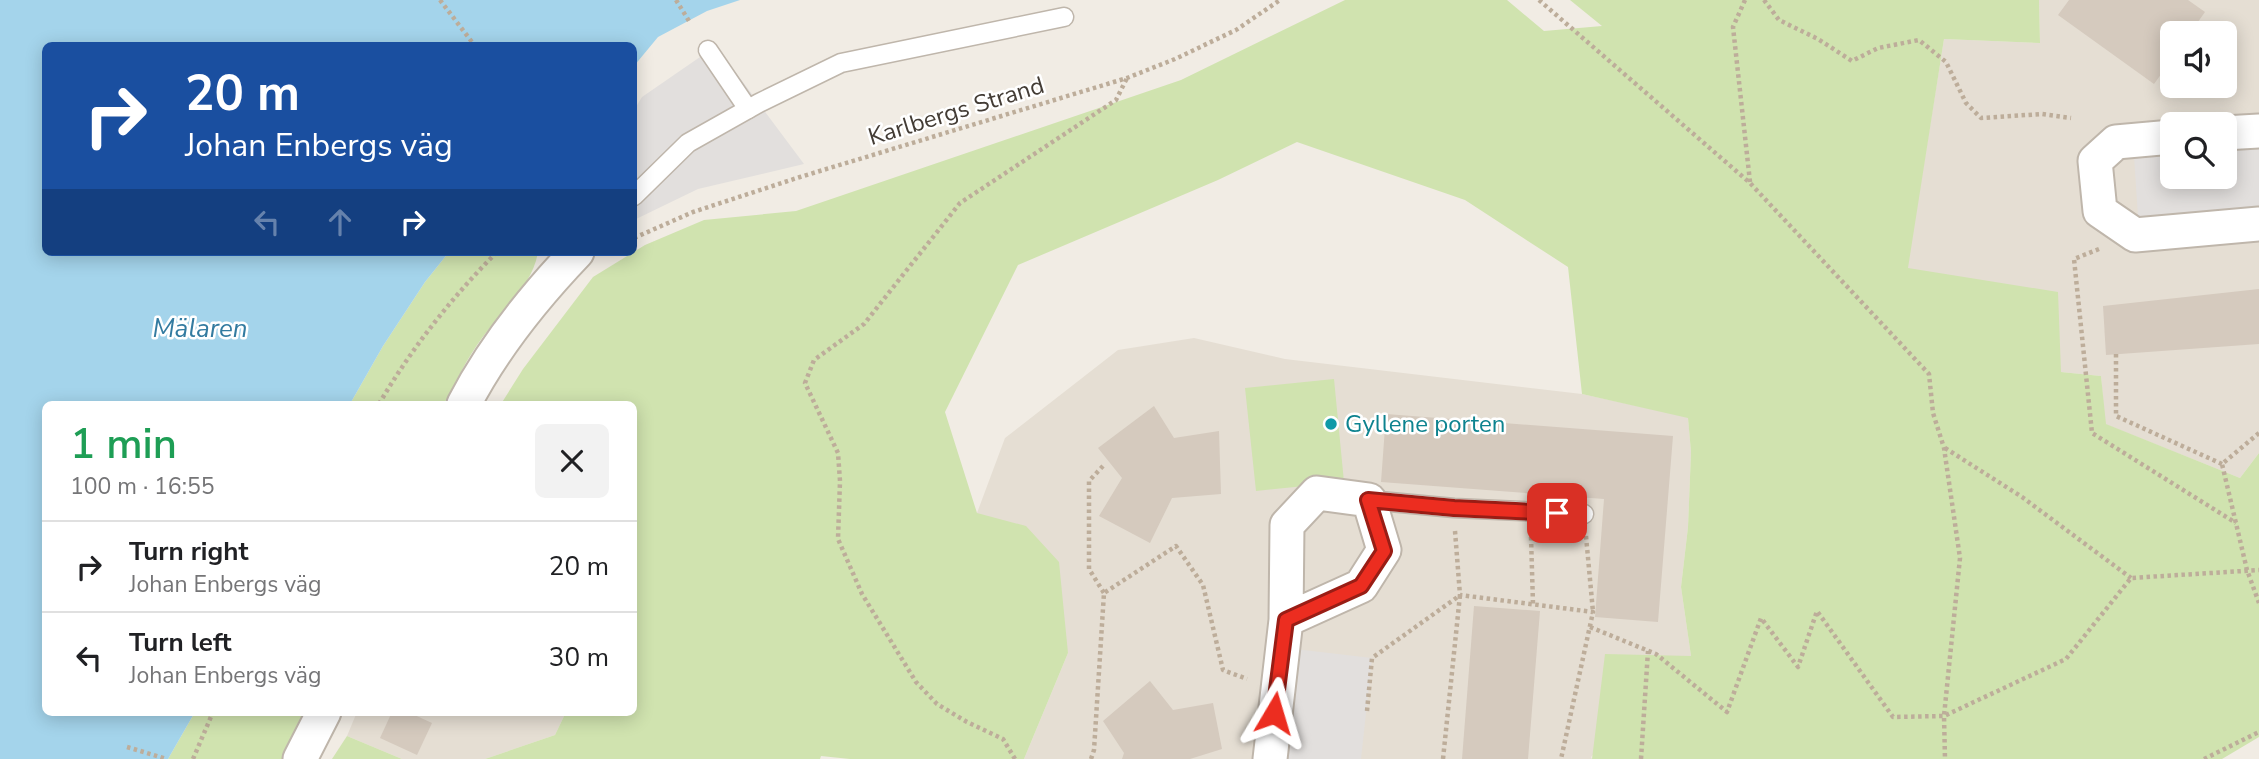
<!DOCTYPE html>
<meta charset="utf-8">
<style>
body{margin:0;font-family:"Nunito Sans",sans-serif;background:#f2f2f2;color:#202124;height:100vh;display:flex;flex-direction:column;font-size:26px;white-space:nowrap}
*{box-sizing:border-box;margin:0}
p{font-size:23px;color:#757577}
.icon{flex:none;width:38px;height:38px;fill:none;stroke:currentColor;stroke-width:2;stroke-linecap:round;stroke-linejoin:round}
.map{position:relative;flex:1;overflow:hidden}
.sheet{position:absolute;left:42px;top:401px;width:595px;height:315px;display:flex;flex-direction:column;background:#fff;border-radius:10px;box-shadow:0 4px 18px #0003}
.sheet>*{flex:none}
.top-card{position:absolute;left:42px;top:42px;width:595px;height:214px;border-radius:10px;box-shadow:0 4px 18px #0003;background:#1a4fa0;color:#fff;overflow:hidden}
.controls{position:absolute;left:2160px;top:21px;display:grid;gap:14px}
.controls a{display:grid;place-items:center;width:77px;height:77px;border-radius:10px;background:#fff;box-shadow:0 4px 18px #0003;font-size:35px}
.pin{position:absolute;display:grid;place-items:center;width:60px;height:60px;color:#fff;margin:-30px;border-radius:14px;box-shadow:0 4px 10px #0006}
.me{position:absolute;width:77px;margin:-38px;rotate:7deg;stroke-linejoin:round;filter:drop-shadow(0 0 5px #0008)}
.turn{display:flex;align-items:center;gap:24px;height:147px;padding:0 28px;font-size:32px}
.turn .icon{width:91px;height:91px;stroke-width:2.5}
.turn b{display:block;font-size:49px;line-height:60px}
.lanes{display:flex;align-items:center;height:66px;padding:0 28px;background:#0003;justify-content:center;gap:35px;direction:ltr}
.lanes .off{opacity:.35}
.round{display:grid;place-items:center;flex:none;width:74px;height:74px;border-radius:10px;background:#f2f2f2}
.overview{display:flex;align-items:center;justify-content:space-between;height:119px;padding:0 28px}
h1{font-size:42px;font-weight:600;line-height:52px;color:#1e9e55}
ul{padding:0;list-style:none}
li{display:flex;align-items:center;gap:21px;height:91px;padding:0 28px;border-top:2px solid #e0e0e0}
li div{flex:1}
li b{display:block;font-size:26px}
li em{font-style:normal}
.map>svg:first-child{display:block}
.residential{fill:#e5ded3;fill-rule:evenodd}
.green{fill:#d0e3af}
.parking{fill:#e2dfdd}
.water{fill:#a4d4eb}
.building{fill:#d5cabe}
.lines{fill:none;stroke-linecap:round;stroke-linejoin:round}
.lane-casing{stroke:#bfb6ab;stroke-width:21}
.street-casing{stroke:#bfb6ab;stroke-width:37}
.path{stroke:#bdad9a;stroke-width:4.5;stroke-dasharray:3.5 3.5;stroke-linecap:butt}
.lane{stroke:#fff;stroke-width:18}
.street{stroke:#fff;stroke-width:33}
.route-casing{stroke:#991d15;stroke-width:18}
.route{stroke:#ec2d20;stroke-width:12}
.culture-dot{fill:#0f9aa8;stroke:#fff;stroke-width:2.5}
.labels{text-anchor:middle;stroke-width:5;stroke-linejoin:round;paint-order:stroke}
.street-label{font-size:24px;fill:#433c35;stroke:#fff}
.culture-label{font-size:24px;fill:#0d838f;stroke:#fff;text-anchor:start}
.water-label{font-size:26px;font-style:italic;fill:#337ba0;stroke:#fff}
</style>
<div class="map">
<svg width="2259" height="759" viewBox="0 0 2259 759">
<rect width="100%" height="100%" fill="#f1ece4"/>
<g class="residential">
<path d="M2039,0H2259V453L2240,478L2105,424L2101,376L2061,372L1907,268L1944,39L2040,43ZM2172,33H2224V86H2172ZM2172,124H2224V177H2172Z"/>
<polygon points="1194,338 1285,359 1582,394 1688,417 1691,452 1688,527 1681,587 1691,656 1591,757 1592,759 1024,759 1068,653 977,513 1005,438 1118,350"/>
<polygon points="357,712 566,712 555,735 485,759 402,759 347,736"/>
</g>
<g class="green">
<polygon points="1345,0 1507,0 1544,31 1602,26 1570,0 2039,0 2040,43 1944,39 1908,268 2058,292 2061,372 2101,376 2106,424 2240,478 2259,453 2259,737 2222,759 1592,759 1605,654 1691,656 1681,587 1688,527 1691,452 1688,418 1582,394 1568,267 1465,200 1297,142 1218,180 1018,265 945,412 977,513 1026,526 1059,562 1068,653 1024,759 850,759 821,756 820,759 485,759 555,735 566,712 634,712 634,404 501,404 523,369 593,277 645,245 704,220 796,211 1181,80"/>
<path d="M449,252H538C533,285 501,312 482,338C467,358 456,382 444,404H350L383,346L425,282Z"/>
<polygon points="1334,379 1344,482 1256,491 1245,388"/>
<polygon points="195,712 312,712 286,759 168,759"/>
<polygon points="347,736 402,759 332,759"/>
</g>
<g class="parking">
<polygon points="716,46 804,164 698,189 634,220 634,110 642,97"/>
<polygon points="2259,146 2259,208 2138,217 2134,156 2172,153 2172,177 2224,177 2224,149"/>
<polygon points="1295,649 1372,658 1361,759 1282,759"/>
</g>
<polygon class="water" points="0,0 740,0 707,11 658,37 634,66 634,46 46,46 46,252 449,252 425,282 383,346 350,404 46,404 46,712 195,712 168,759 0,759"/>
<g class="building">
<polygon points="2069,0 2188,0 2205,12 2190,33 2172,33 2172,59 2154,84 2058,15"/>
<polygon points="2259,289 2259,344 2106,355 2103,306"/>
<polygon points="1154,406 1174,438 1219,431 1221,494 1172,498 1150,543 1099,516 1122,478 1098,448"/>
<polygon points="1386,414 1673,436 1658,622 1595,617 1604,499 1381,482"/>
<polygon points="1474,606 1540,611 1528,759 1462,759"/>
<polygon points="1150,681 1173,710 1213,703 1222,749 1190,759 1122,759 1124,753 1103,721"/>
<polygon points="392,712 408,712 432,723 417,755 380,738"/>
</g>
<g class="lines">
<defs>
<g id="lane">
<polyline points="708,50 748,109"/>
<polyline points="634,196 688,143 759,103 841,63 1064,17"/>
<polyline points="1369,500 1454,508 1584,514"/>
</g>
<g id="street">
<polyline points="2224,133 2259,131"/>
<polyline points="2172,137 2116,142 2095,161 2100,211 2135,235 2259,224"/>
<path d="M464,404C493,348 534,297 577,252"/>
<polyline points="300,759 324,712"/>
<polyline points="1270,759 1286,620 1287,525 1317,493 1369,500 1384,550 1361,586 1286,620"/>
</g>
</defs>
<use href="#lane" class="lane-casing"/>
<use href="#street" class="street-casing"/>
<g class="path">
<polyline points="440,0 475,46"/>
<polyline points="676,0 689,21"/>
<polyline points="1539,0 1750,183 1929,374 1933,413 1944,448 1960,558 1944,716 1945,759"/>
<polyline points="1745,0 1733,27 1750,182"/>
<polyline points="1764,0 1779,20 1818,39 1852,61 1878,48 1919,40 1946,62 1966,103 1981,118 2042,114 2071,118"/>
<polyline points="634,238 693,212 800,177 1127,78 1175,59 1236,30 1280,0"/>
<polyline points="2099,249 2074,259 2092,433 2236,523"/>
<polyline points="2116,354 2116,416 2222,464"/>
<path d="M379,404C411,349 452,297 497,252"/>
<polyline points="2259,433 2222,464 2247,570 2259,603"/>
<polyline points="1945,448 2022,497 2131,578"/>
<polyline points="1103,466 1089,481 1089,569 1104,593"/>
<polyline points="1455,531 1460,595 1593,612 1561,759"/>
<polyline points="1586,536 1593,612"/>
<polyline points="1531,537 1533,604"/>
<polyline points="1590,627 1656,654 1727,712 1761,618 1798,667 1817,611 1893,717 1944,716 2066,659 2131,578 2259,570"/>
<polyline points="1367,711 1372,658 1459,596"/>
<polyline points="127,747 167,759"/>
<polyline points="193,759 213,712"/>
<polyline points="1015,759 1003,739 967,722 937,704 916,682 862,594 838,539 840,481 838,453 805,383 814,360 864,324 960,203 1116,100 1127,78"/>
<polyline points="1091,759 1094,750 1104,593 1176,546 1203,585 1223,670 1247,679"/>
<polyline points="1443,759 1460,595"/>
<polyline points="1641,759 1648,651"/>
<polyline points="2204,759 2259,732"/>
</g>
<use href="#lane" class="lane"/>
<use href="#street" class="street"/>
</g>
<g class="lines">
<defs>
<polyline id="route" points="1274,713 1286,620 1361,586 1384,551 1368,500 1454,508 1557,513"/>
</defs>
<use href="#route" class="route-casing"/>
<use href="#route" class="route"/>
</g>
<circle class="culture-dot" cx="1331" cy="424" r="7"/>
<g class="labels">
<g class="street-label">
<text transform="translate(956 111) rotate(-17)" y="8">Karlbergs Strand</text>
</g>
<g class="culture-label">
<text x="1345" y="432">Gyllene porten</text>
</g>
<g class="water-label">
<text x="200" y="337">Mälaren</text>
</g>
</g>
</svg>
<div class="controls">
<a><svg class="icon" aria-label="sound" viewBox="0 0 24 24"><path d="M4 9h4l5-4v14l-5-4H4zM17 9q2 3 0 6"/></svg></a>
<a><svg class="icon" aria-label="search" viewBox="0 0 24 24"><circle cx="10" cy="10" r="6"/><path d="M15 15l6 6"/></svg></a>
</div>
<div class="pin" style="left:1557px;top:513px;background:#d93025"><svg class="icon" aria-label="arrive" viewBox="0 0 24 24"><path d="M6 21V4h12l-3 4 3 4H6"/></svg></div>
<svg class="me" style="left:1274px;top:713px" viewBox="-20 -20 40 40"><path d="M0-17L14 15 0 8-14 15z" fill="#ec2d20" stroke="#fff" stroke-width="4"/></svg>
<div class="top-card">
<div class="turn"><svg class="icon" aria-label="right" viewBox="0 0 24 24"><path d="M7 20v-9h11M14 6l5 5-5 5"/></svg><div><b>20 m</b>Johan Enbergs väg</div></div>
<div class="lanes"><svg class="icon off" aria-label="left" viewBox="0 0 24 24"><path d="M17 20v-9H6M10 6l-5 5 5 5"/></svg><svg class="icon off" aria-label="ahead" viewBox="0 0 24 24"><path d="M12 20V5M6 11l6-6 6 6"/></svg><svg class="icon" aria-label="right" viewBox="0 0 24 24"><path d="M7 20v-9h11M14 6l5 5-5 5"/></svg></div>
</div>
<section class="sheet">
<div class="overview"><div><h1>1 min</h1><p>100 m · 16:55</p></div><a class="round"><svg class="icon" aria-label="close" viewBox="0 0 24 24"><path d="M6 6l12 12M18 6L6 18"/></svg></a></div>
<ul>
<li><svg class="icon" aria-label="right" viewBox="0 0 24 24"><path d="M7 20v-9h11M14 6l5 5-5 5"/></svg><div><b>Turn right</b><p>Johan Enbergs väg</p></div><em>20 m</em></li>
<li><svg class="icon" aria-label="left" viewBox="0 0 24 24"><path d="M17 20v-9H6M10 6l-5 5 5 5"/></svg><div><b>Turn left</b><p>Johan Enbergs väg</p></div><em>30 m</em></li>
</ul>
</section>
</div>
